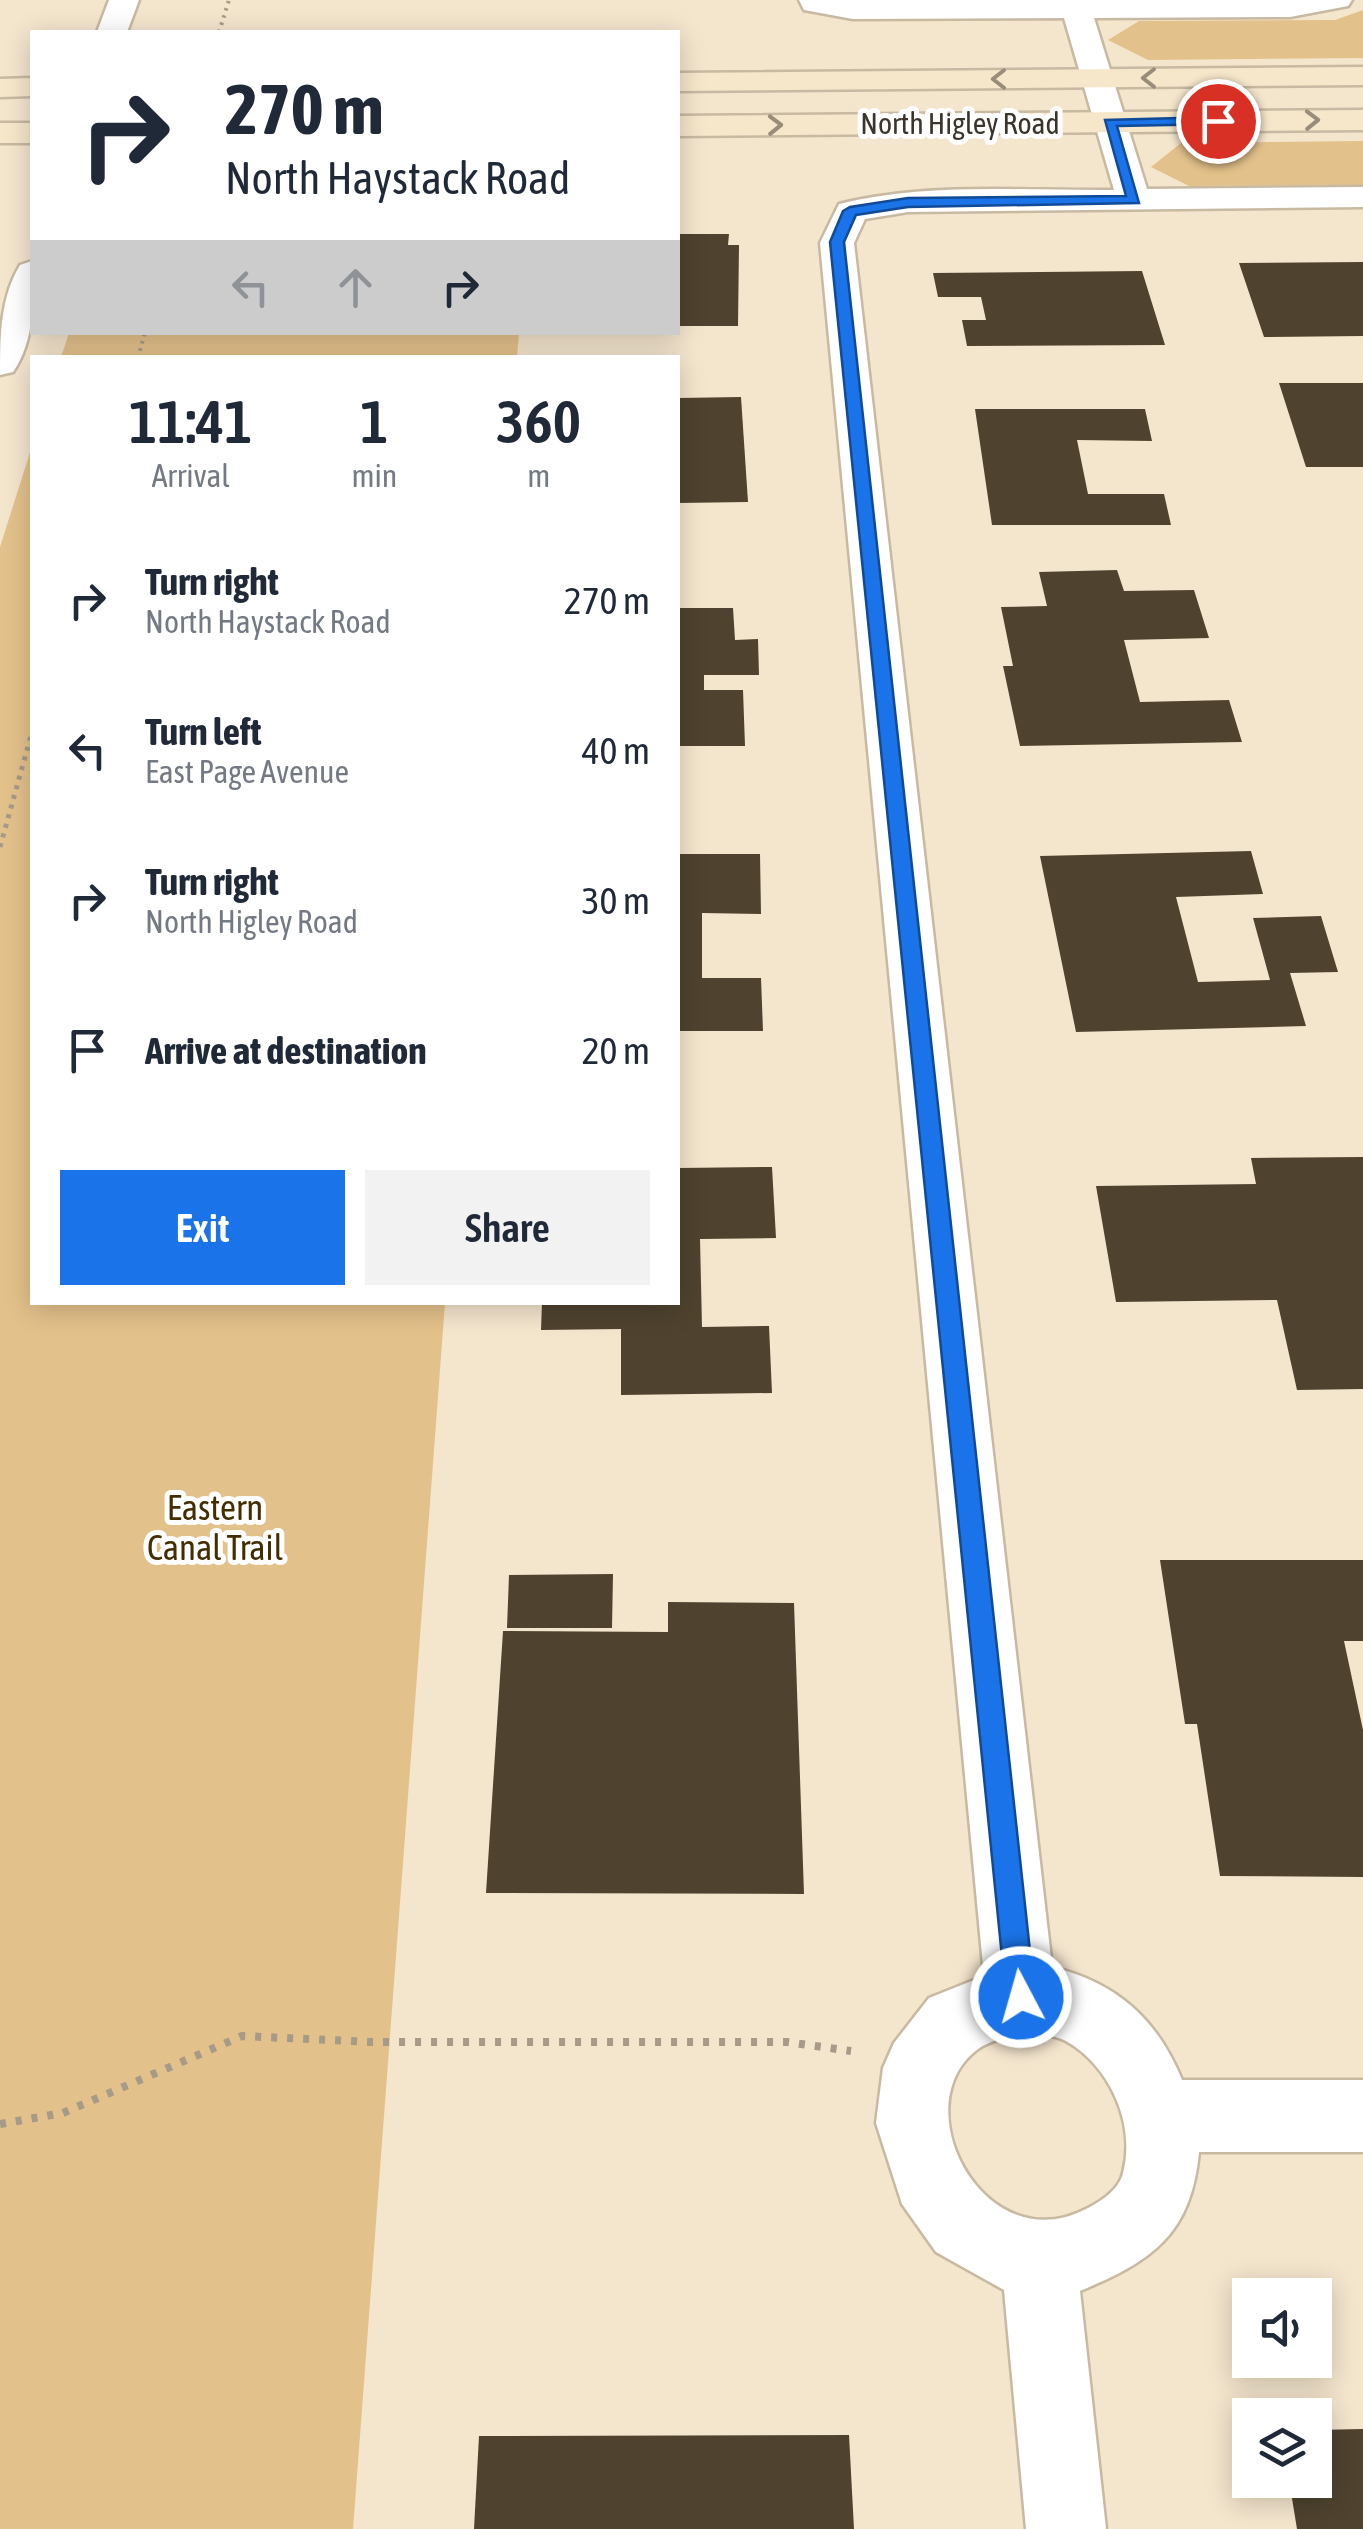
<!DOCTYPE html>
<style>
body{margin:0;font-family:"Asap Condensed",sans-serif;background:#f2f2f3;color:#1f2937;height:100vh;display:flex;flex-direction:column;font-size:38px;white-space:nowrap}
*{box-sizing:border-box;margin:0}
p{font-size:32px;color:#747a83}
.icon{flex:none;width:55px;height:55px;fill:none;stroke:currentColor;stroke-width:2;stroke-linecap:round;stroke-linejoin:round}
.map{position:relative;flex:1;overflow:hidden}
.sheet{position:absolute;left:30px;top:355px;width:650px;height:950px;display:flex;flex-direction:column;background:#fff;border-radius:0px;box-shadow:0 5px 25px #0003}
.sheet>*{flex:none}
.banner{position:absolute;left:30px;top:30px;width:650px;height:305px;border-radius:0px;box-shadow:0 5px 25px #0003;background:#fff;color:#1f2937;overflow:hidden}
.tools{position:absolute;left:1232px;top:2278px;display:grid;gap:20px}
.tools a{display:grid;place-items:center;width:100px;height:100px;border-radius:0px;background:#fff;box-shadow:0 5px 25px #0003;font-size:50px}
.pin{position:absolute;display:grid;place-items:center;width:85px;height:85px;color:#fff;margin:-42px;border:5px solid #fff;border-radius:50%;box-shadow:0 2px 10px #0007}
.me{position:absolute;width:110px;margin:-55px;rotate:354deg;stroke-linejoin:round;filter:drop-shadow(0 0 8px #0008)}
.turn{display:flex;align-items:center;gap:35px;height:210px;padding:0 30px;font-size:45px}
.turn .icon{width:130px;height:130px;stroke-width:2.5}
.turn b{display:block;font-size:70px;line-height:85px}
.lanes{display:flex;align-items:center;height:95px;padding:0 30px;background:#0003;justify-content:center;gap:50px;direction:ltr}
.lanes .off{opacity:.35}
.eta{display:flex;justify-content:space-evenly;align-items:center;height:170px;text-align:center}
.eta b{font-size:60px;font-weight:600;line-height:70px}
.cta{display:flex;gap:20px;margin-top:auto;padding:20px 30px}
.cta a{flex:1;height:115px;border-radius:0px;background:#1a73e8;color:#fff;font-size:40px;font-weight:600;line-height:115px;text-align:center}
.cta a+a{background:#f2f2f3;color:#1f2937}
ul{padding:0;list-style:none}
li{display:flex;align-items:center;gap:30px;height:150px;padding:0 30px}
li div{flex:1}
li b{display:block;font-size:38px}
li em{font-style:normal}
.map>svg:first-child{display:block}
.green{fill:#e3c18b}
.building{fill:#4f432f}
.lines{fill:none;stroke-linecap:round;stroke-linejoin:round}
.street-casing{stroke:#c8b9a3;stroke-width:5}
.secondary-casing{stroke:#c8b9a3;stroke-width:5}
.path-far2{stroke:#a69a89;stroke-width:4;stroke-dasharray:2.5 5;stroke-linecap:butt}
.path-far1{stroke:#a69a89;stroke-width:5;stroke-dasharray:4 6;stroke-linecap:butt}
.path{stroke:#a69a89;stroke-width:8;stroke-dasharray:6 10;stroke-linecap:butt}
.street{fill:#fff;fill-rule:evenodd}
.secondary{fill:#f6e6ca;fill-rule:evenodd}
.oneway{stroke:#988d7a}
.route{fill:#1a73e8;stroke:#114b97;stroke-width:2.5}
.labels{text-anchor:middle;stroke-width:10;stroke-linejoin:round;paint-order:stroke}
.far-street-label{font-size:30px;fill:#3a342b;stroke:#fff}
.park-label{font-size:35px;fill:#432d02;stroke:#fff}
</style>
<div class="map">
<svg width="1363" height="2529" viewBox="0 0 1363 2529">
<rect width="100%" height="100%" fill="#f4e5cd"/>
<g class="green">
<polygon points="1363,10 1363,58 1148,60 1108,40 1139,21 1335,20"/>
<polygon points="1363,141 1363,185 1189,186 1151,167 1181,143"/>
<polygon points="69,333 69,332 519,333 517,357 61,357"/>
<polygon points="32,446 32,1302 445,1303 353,2529 0,2529 0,547"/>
</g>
<g class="building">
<polygon points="678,234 729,234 728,245 739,245 738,326 678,326"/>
<polygon points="1363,262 1363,336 1264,337 1239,263"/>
<polygon points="1142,271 1165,345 967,346 962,320 986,320 981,297 938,297 933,273"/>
<polygon points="1279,383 1363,383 1363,467 1306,467"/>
<polygon points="741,397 748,502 678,503 678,398"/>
<polygon points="975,409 1145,409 1152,441 1077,440 1088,494 1164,494 1171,525 992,525"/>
<polygon points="1117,570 1124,591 1194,590 1209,638 1124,640 1140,702 1229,700 1242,742 1020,746 1003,666 1013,666 1001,607 1047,606 1039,572"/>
<polygon points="678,608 733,608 735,640 758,639 759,675 704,675 704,690 743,690 745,746 678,746"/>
<polygon points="1251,851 1263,894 1176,897 1198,982 1270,980 1253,918 1321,916 1338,972 1290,973 1306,1026 1076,1032 1040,856"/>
<polygon points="678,854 760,854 761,914 702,913 702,978 761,978 763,1031 678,1031"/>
<polygon points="1363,1157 1363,1389 1297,1390 1277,1300 1116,1302 1096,1186 1256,1184 1251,1158"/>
<polygon points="772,1167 776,1238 700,1239 702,1327 769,1326 772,1393 621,1395 621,1329 541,1330 542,1302 678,1302 678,1168"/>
<polygon points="1160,1560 1363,1560 1363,1641 1344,1641 1363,1730 1363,1877 1220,1876 1197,1724 1185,1724"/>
<polygon points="613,1574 612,1628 507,1628 509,1575"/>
<polygon points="668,1602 794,1603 804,1894 486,1893 503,1631 668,1632"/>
<polygon points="1363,2429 1363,2529 1297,2529 1289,2480 1315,2480 1315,2430"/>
<polygon points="849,2435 854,2529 474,2529 479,2436"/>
</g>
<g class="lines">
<defs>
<g id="street">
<polygon points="109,0 139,0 127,32 97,32"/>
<path d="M799,0H1352L1348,6L1290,17L1094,18L1147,189L1363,187V207L908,212L865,219L854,243L1052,1967C1117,1983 1157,2019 1182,2080H1363V2152H1199C1191,2235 1152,2261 1080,2291L1106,2529H1026L1004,2290L936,2252L902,2204L876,2123L883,2068L894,2043L929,1998L984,1976L820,243L839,204C927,182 1024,191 1114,190L1064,18L853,19L804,10ZM1021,2032C1035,2034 1053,2034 1066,2041C1110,2066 1136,2124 1123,2173C1119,2190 1100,2202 1086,2209C984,2262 902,2105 978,2049C989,2041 1008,2037 1021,2032Z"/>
<path d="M32,261C34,298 35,340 13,372L0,375C0,337 0,298 20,265Z"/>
</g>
<g id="secondary">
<polygon points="1363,67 1363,85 678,91 678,73"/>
<polygon points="32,78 32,96 0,97 0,79"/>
<polygon points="1363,110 1363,130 678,136 678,116"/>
<rect x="0" y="123" width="32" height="20"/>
</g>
</defs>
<use href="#street" class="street-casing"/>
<use href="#secondary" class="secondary-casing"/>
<g class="path-far2">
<polyline points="219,32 229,0"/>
<polyline points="138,358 145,332"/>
</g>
<polyline class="path-far1" points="0,847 32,732"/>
<polyline class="path" points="0,2124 63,2113 242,2036 371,2042 787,2042 851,2051"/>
<use href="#street" class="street"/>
<use href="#secondary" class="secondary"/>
</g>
<defs><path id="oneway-chevron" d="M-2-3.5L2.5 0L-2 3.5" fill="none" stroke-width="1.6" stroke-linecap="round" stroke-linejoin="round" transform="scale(2.5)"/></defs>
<g class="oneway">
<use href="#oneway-chevron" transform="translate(1149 78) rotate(180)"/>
<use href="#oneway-chevron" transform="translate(999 79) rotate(180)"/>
<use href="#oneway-chevron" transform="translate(1312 120) rotate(-1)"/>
<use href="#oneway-chevron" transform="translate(775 125) rotate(-1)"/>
</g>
<polygon class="route" points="1218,117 1223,118 1223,124 1117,126 1139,203 908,207 856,215 844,242 1035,1997 1031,2007 1021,2011 1011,2007 1006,1997 830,242 843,211 850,207 908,198 1126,196 1105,120"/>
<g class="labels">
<g class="far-street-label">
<text x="960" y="134">North Higley Road</text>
</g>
<g class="park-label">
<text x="215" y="1520">Eastern<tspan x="215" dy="40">Canal Trail</tspan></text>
</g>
</g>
</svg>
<div class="tools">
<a><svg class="icon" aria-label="sound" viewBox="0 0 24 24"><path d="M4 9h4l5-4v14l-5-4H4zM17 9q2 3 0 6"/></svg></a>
<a><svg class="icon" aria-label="layers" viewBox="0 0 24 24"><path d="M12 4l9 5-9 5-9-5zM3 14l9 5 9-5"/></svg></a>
</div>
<div class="pin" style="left:1218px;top:121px;background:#d93025"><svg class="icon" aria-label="arrive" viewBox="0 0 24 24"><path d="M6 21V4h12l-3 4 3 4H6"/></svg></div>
<svg class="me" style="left:1021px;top:1997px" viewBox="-20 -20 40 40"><circle r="17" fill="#1a73e8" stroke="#fff" stroke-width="3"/><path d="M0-11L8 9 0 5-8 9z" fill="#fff"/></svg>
<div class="banner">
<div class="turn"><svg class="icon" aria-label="right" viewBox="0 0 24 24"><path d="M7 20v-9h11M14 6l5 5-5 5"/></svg><div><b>270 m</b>North Haystack Road</div></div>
<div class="lanes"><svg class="icon off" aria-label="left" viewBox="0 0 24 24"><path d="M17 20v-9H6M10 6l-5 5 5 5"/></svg><svg class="icon off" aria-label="ahead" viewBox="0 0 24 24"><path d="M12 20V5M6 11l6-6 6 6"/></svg><svg class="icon" aria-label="right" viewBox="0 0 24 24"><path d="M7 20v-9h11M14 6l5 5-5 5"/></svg></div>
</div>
<section class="sheet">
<div class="eta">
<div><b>11:41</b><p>Arrival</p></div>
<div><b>1</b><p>min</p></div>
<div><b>360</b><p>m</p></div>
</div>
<ul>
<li><svg class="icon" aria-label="right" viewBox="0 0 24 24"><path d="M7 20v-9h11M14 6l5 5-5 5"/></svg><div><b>Turn right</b><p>North Haystack Road</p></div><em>270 m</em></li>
<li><svg class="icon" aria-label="left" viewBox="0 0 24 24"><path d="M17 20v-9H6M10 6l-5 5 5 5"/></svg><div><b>Turn left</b><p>East Page Avenue</p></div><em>40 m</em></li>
<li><svg class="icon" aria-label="right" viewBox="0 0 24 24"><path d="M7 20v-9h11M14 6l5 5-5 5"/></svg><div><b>Turn right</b><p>North Higley Road</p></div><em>30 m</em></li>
<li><svg class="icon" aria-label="arrive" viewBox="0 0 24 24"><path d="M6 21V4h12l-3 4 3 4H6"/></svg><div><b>Arrive at destination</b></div><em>20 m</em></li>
</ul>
<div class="cta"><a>Exit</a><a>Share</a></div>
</section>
</div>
